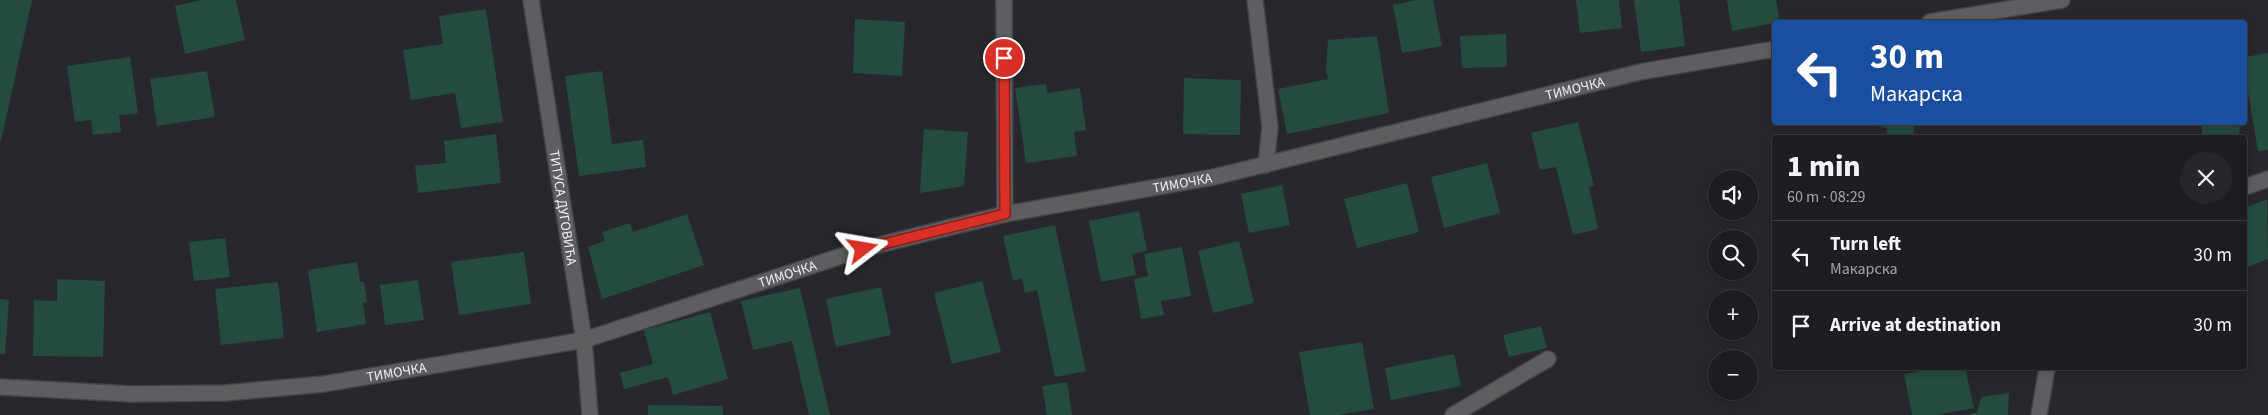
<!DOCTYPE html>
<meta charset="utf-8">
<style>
body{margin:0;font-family:"Source Sans 3",sans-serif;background:#27262a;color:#f1f3f6;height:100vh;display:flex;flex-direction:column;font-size:19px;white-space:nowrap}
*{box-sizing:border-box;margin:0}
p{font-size:16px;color:#a1a2a5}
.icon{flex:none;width:28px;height:28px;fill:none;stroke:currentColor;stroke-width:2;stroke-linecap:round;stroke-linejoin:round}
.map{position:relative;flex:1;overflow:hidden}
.drawer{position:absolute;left:1772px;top:135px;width:475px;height:235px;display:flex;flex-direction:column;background:#1f1d22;border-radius:5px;box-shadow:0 2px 8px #0003,0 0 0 1px #3c3b40}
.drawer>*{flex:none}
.top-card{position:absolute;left:1772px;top:20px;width:475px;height:105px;border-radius:5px;box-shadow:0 2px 8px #0003,0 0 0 1px #3c3b40;background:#1a4fa0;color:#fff;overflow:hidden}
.fabs{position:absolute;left:1708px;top:170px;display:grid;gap:10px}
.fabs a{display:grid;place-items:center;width:50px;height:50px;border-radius:50%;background:#1f1d22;box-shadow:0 2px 8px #0003,0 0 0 1px #3c3b40;font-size:25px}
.pin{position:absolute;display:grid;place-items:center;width:42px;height:42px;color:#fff;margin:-21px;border:2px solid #fff;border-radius:50%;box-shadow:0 1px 5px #0007}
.me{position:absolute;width:55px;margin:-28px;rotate:76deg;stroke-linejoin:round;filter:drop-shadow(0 0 4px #0008)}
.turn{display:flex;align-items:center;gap:18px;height:105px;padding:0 15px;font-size:22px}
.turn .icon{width:65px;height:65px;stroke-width:2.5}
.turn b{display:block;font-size:35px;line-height:42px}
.round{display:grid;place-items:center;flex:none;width:52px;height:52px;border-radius:26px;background:#27262a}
.head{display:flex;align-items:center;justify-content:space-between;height:85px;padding:0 15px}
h1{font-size:30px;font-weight:800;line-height:38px}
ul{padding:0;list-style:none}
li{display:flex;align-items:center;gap:15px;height:70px;padding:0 15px;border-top:1px solid #3c3b40}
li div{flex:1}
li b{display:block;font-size:19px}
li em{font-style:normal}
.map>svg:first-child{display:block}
.building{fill:#244b3c}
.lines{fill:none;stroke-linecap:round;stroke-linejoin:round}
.street-casing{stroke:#444349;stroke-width:18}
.street{stroke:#5e5e61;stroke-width:15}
.route-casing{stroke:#8d1f18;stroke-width:12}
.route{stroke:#d93025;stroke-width:9}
.labels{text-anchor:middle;stroke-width:5;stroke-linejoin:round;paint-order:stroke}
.street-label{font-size:14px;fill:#edecf0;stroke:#111114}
</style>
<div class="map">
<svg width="2268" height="415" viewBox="0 0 2268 415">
<rect width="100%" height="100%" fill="#29272e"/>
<g class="building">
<polygon points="0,0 32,0 1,141 0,141"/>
<polygon points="201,0 236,0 245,40 185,54 175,6"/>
<polygon points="1417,0 1433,0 1442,46 1402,53 1393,5"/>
<polygon points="1576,0 1619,0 1622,28 1580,33"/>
<polygon points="1634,0 1679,0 1685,46 1641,52"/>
<polygon points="1727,0 1776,0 1780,22 1732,31"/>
<polygon points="486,9 503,122 461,128 455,93 411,100 403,50 443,44 439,16"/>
<polygon points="855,19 905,22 902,76 853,73"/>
<polygon points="1506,34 1507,67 1462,68 1460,36"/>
<polygon points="1377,36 1389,113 1287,134 1278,89 1328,79 1326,71 1328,40"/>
<polygon points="2268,53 2268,150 2258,151 2245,74 2245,57"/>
<polygon points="130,57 138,113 119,115 121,132 93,135 91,120 75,122 67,66"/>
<polygon points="207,71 215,117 157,126 150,79"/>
<polygon points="602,71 612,144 643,140 646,167 579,176 565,76"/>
<polygon points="1184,78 1241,80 1240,135 1183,134"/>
<polygon points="1046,84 1047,93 1080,88 1086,130 1074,132 1077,156 1026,163 1015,88"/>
<polygon points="1578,122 1594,186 1589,187 1598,229 1573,235 1556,167 1540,170 1531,133"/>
<polygon points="1850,122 1915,122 1913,138 1886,138 1887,128"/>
<polygon points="2202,122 2240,122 2239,138 2202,138"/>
<polygon points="924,129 968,132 964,186 920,193"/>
<polygon points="496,134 501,183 418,193 415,166 446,163 444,141"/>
<polygon points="1920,134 1947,136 1947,138 1920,138"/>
<polygon points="1487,163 1500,213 1444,228 1431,177"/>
<polygon points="1407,183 1419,232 1357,248 1344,199"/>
<polygon points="1282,185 1290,225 1249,233 1241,194"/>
<polygon points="2267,199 2268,259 2245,268 2245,208"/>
<polygon points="1139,211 1147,251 1132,254 1136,275 1101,282 1089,221"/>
<polygon points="687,214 704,265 602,299 588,247 605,241 602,232 630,223 633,232"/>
<polygon points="1055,225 1086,371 1055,377 1037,290 1025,293 1022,278 1013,281 1003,236"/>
<polygon points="225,238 230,277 194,281 189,242"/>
<polygon points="1239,241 1254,303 1213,313 1198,251"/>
<polygon points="1182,247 1191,296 1161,301 1164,315 1141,319 1134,279 1148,276 1144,254"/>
<polygon points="524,252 531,304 459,315 451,262"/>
<polygon points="357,262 360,282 364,282 367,302 363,303 366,324 317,332 308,270"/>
<polygon points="57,279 105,281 103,357 33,356 34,300 57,301"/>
<polygon points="418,280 424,320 385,325 380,285"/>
<polygon points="982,281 1001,352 952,364 934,293"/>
<polygon points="278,282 284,338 221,345 215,289"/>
<polygon points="881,287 891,335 836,347 826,299"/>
<polygon points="800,288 830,415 809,415 792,341 753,350 741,301"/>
<polygon points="0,299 9,300 5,354 0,354"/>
<polygon points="710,312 728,379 673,395 668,377 624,389 620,373 653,364 644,330"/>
<polygon points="1541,326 1547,348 1509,357 1503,335"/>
<polygon points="1362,342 1374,409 1337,415 1310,415 1299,352"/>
<polygon points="1454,354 1461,386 1391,400 1385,368"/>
<polygon points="1937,368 1965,368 1974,408 1936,415 1912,415 1904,374"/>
<polygon points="1067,382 1072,415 1047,415 1042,386"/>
<polygon points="2009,393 2008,415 1966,415 1977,412 1981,397"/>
<polygon points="648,405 723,406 723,415 648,415"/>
</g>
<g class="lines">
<defs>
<g id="street">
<path id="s1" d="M531,0L584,340L590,415"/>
<polyline points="1004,0 1005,214"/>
<polyline points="1255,0 1270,127 1266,165"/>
<polyline points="1930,22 2062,0"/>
<polyline points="2245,187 2268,179"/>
<path id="s2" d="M0,387L132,394L225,393L324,384L584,340L863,249L947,228L1005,214L1214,177L1640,72L1775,49"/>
<polyline points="1453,415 1548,359"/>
<polyline points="2039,415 2047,368"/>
</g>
</defs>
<use href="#street" class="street-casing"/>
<use href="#street" class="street"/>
</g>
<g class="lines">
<defs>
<polyline id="route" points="863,249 1005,214 1004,58"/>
</defs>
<use href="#route" class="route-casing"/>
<use href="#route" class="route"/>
</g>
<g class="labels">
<g class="street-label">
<text dy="5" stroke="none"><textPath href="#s2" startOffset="1612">ТИМОЧКА</textPath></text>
<text dy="5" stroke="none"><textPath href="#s2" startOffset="1208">ТИМОЧКА</textPath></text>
<text dy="5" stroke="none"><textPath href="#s1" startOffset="210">ТИТУСА ДУГОВИЋА</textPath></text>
<text dy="5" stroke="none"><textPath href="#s2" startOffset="802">ТИМОЧКА</textPath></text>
<text dy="5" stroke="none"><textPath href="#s2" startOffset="398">ТИМОЧКА</textPath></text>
</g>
</g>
</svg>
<div class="fabs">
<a><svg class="icon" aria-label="sound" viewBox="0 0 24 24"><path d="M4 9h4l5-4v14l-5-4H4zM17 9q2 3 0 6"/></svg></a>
<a><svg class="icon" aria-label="search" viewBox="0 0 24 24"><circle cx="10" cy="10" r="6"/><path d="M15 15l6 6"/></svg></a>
<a>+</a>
<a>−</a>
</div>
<div class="pin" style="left:1004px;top:58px;background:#d93025"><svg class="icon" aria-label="arrive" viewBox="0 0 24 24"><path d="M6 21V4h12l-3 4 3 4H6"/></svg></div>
<svg class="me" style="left:863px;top:249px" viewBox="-20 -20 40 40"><path d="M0-17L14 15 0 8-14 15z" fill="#d93025" stroke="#fff" stroke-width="4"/></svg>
<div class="top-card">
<div class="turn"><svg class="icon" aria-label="left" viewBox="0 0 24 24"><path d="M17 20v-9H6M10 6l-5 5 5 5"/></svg><div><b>30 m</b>Макарска</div></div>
</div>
<section class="drawer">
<div class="head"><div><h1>1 min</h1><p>60 m · 08:29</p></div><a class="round"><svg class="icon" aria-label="close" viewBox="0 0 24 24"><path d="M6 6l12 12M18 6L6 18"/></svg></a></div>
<ul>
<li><svg class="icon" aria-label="left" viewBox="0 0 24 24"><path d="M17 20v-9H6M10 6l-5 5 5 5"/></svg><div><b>Turn left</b><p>Макарска</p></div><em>30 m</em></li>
<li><svg class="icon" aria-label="arrive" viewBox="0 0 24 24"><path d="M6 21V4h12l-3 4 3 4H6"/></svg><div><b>Arrive at destination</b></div><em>30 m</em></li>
</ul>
</section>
</div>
